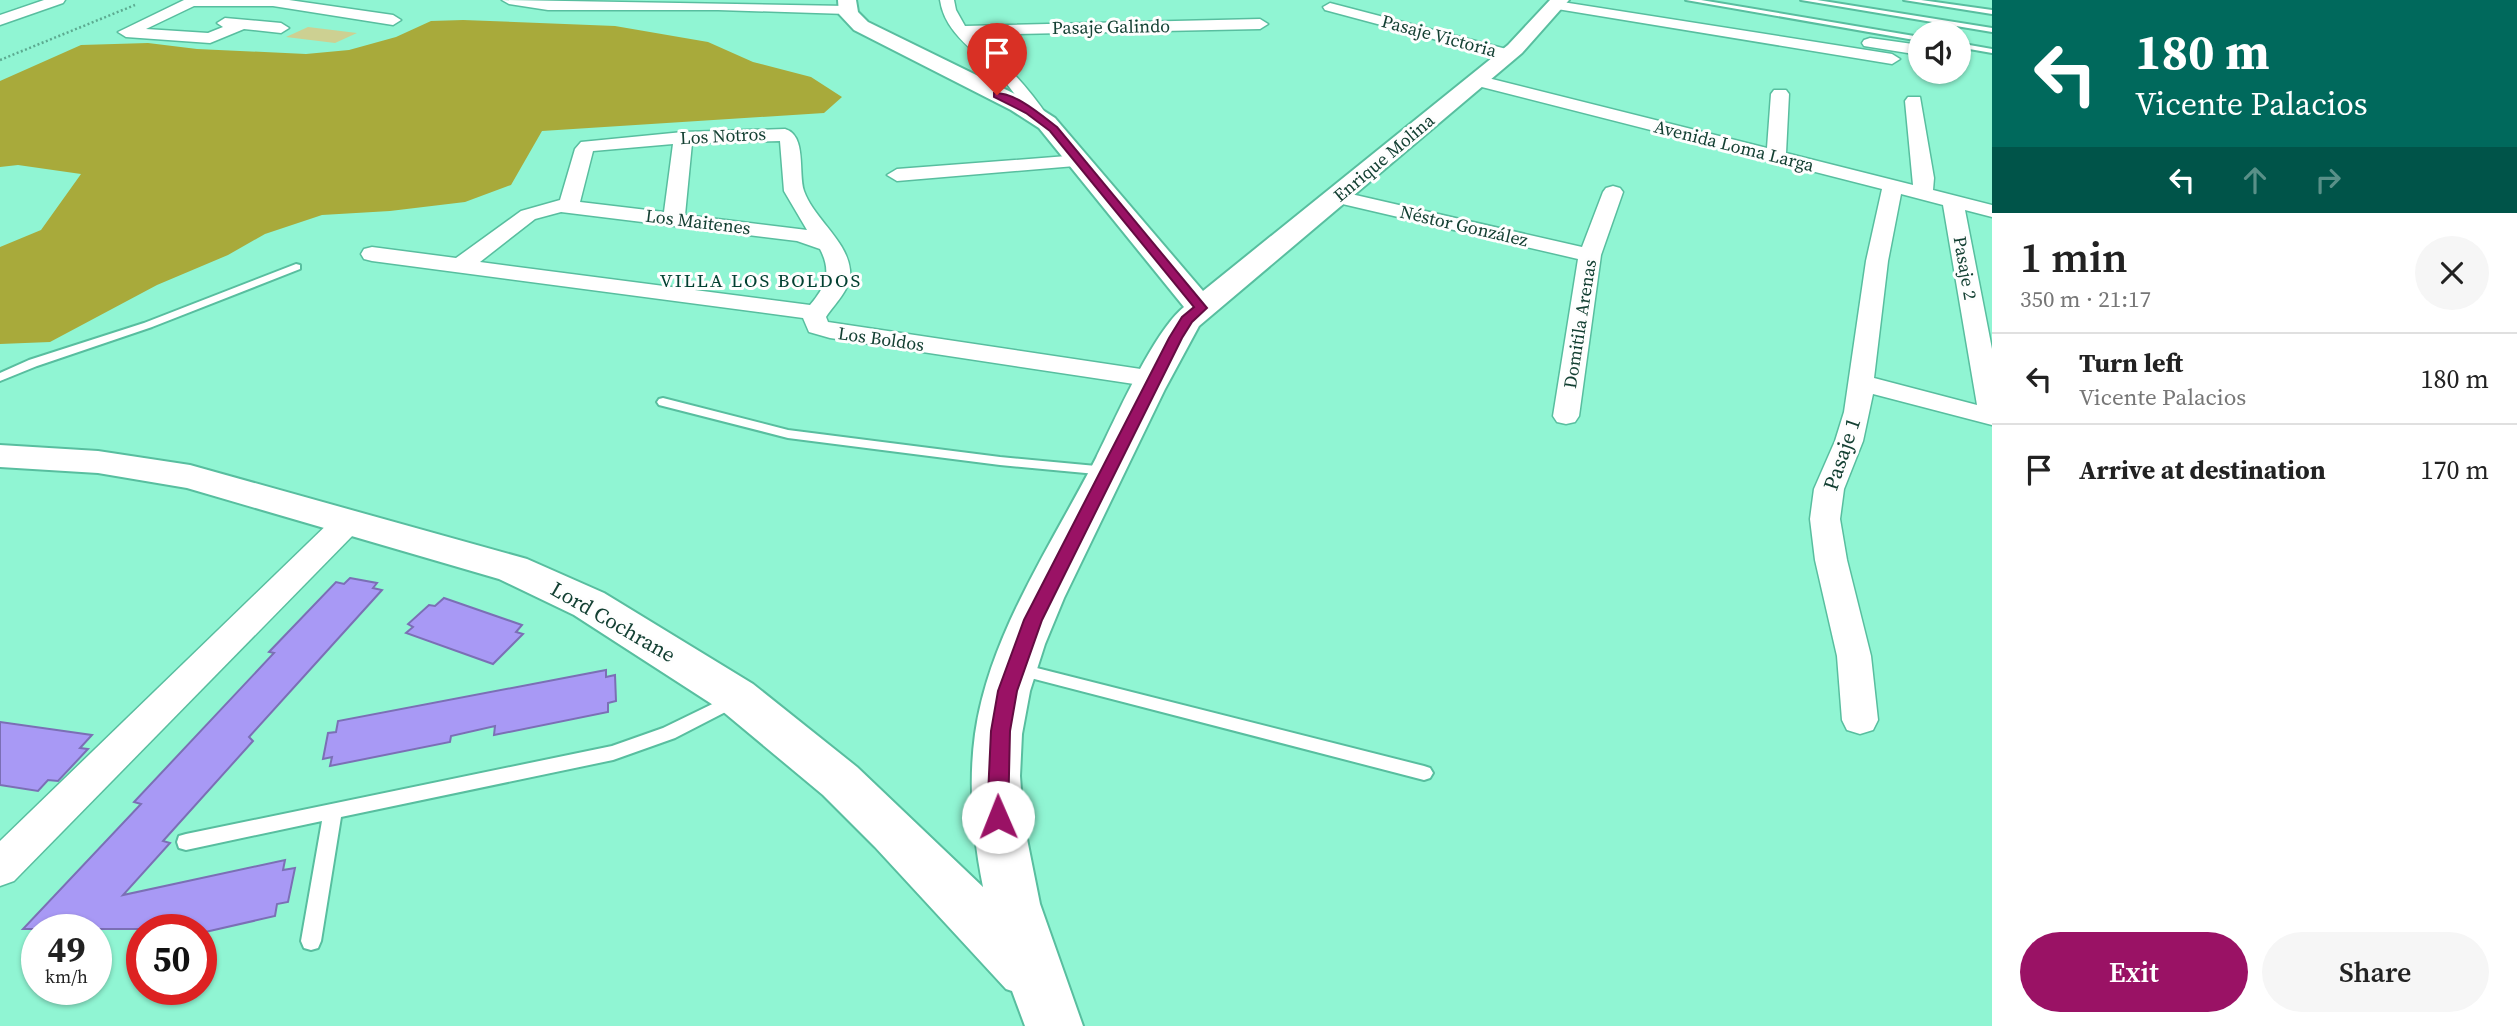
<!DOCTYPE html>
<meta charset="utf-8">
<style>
body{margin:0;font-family:"Source Serif 4",serif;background:#f6f6f6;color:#222;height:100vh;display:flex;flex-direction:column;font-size:26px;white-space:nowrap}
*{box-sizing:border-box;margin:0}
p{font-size:23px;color:#767676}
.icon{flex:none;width:38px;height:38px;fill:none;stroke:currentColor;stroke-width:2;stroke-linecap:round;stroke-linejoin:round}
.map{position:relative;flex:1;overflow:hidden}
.details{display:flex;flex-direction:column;background:#fff;width:525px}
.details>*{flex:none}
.top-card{background:#00695c;color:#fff;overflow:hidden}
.tools{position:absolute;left:1908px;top:21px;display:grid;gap:14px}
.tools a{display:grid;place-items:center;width:63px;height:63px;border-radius:50%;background:#fff;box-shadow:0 2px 5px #0004;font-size:35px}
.speed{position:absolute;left:21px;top:914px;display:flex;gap:14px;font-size:35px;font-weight:700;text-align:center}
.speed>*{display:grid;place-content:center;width:91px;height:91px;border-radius:50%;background:#fff;box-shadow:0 2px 5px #0004;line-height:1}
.speed small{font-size:18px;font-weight:400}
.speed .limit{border:10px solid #d22;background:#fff;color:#111}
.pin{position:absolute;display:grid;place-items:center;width:60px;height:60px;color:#fff;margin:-72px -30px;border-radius:50% 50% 50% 0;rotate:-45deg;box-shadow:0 0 7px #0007}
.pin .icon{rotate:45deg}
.me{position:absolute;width:77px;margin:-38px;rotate:359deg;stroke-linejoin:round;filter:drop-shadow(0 0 5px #0008)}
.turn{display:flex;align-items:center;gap:24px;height:147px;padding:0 28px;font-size:32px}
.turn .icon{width:91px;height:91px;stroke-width:2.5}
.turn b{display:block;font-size:49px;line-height:60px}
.lanes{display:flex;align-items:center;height:66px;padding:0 28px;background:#0003;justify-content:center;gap:35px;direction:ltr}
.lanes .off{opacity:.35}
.round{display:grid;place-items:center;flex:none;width:74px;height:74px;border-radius:37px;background:#f6f6f6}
.headline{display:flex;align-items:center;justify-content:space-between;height:119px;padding:0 28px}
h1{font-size:42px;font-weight:600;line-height:52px}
.action{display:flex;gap:14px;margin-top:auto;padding:14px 28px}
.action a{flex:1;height:80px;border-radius:42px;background:#9a1265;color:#fff;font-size:28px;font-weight:600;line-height:80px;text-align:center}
.action a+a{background:#f6f6f6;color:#222}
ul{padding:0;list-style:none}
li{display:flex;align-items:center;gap:21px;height:91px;padding:0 28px;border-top:2px solid #e0e0e0}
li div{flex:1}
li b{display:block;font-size:26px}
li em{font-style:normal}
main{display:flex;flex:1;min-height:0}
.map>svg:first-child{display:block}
.green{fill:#cdd092}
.forest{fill:#a8aa3b}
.building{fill:#a899f5;stroke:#7b6fb5;stroke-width:2}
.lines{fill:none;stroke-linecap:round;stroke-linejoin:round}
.lane-casing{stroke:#58be9f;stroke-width:4}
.street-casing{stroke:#58be9f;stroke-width:3}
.secondary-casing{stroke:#58be9f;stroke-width:4}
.path{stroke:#5caa90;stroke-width:2.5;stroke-dasharray:2 2.5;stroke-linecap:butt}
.lane{fill:#fff;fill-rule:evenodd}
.street{fill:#fff;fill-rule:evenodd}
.secondary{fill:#fff;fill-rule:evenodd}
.route{fill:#9a1265;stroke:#640c42;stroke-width:2}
.labels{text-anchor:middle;stroke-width:6;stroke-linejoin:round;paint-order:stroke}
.far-street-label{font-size:18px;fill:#144033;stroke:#fefefe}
.far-neighbourhood-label{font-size:19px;letter-spacing:2px;fill:#024031;stroke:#fefefe}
.street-label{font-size:21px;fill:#144033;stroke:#fefefe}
</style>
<main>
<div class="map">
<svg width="1992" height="1026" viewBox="0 0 1992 1026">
<rect width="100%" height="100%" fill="#90f5d3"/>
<polygon class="green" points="308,27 357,33 335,43 286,37"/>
<polygon class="forest" points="463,20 615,26 708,42 753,62 811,77 842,97 824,113 542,131 511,185 465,202 390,211 322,215 265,234 228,255 157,285 50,342 0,344 0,247 41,230 81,174 18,165 0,167 0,81 81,45 148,43 197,49 306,54 349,50 396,37 431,21"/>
<g class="building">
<polygon points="350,578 377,583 373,588 382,590 249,737 253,741 163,841 170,843 123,895 285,860 283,870 295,868 288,902 277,904 275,916 201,933 201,929 23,929 141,804 134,802 274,653 269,652 336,582 344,584"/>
<polygon points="444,598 522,625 516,632 523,634 493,664 406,633 413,627 408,624 429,605 435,606"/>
<polygon points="606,670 606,677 615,675 616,701 608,703 608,712 494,735 495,726 451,736 450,742 330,766 332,757 323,759 328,733 336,732 338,721"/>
<polygon points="0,722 92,735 80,748 88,749 58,781 48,780 38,791 0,785"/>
</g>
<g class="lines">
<defs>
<g id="lane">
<polygon points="1686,0 1701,0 1920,37 1920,41"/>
<polygon points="1801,0 1817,0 1992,28 1992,32"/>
<polygon points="1904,0 1921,0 1992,10 1992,14"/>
<polygon points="1958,43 1992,49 1992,53 1958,47"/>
<polygon points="296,264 300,265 300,269 152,327 37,366 0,381 0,373 29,360 144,323"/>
<polygon points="663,398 788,430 1000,457 1107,467 1114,471 1107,475 1000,465 788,438 659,405 657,402 659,399"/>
<polygon points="1017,663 1424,766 1430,768 1433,773 1430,778 1424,780 1011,673 1009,669 1011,665"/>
<polygon points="733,694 739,695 741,700 739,705 675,738 613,760 341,817 321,941 318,948 311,950 304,948 301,941 322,821 186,850 179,848 177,842 179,836 186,834 612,746 663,728"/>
</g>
<g id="street">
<polygon points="44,0 65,0 63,3 0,25 0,15"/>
<polygon points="184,0 289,0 393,15 401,20 393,25 273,6 194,6 146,29 208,33 223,27 217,23 225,18 281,23 289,28 281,33 244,29 210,43 126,37 118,32"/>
<polygon points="502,0 847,6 854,10 847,14 718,10 548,10 509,4"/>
<path d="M940,0H954L956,10L965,26L1260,19L1268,24L1260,29L974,35C1002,61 1027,85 1048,117L1039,122L1033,121C1022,105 1013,90 1000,76C978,52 945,35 940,0Z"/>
<polygon points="1556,1 1892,54 1900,59 1892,64 1551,8 1549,5"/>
<polygon points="1330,3 1514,51 1516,54 1508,59 1325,10 1323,7"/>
<polygon points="1870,38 1920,45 1920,55 1864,46 1862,43 1864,40"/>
<path d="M1476,75L1767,148L1771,94L1774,90H1786L1789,94L1786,153L1913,185L1905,101L1908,97H1920L1934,178L1933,190L1992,205V217L1965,210L1992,349V425L1873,394L1863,441L1844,489L1840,519L1847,560L1871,656L1878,720L1873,730L1860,734L1847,730L1842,720L1837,656L1815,560L1810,519L1814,489L1835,441L1844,412L1866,261L1882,189L1470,84L1468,80ZM1901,194L1943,205L1977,405L1874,378L1888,261Z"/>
<path d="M785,129C807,135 798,173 804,191C814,219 847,240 850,270C852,289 835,303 826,317L828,322L1154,371L1163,374L1167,379L1163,384L1154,387L830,338L809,332L803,318L372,261L364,259L361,254L364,249L372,247L456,258L521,211L560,200L575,149L581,142L683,132ZM780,141L784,191L807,230L685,215L692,143ZM673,144L664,212L580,202L593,151ZM561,212L797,241L820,249C832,272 826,286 810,305L480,262L535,219Z"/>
<polygon points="1080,155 1087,157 1090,161 1087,165 897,181 887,175 897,169"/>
<polygon points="1613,186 1620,188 1623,192 1601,255 1579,416 1575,422 1566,424 1557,422 1553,416 1578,259 1338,203 1331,201 1328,197 1331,193 1338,191 1582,247 1603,192 1606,188"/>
<polygon points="348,512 359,515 363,522 359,529 14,881 0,886 0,841 337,515"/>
</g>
<path id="secondary" d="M838,0H856L858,12L868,22L1027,100L1055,118L1203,291L1508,45L1550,0H1569L1522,53L1199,326L1165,389L1064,598L1045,644L1030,691L1022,734L1020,776L1023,819L1040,904L1083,1026H1025L1012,991L1006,989L875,847L823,795L721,710L574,615L499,579L187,488L98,473L0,467V445L98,451L190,465L527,559L604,593L753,684L857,767L983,887C973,837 968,785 975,734C989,635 1051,546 1096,458C1115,420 1153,332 1184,307L1039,128L1011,110L854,30L839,14Z"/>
</defs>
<use href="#lane" class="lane-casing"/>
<use href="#street" class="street-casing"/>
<use href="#secondary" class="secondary-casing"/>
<polyline class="path" points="0,60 135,5"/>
<use href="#lane" class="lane"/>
<use href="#street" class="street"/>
<use href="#secondary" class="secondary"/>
</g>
<path class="route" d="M994,93C1015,92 1040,114 1057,127L1207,308L1192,322L1182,338L1042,620L1017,691L1010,731L1008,817L1005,823L998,825L991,823L987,817L991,731L998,691L1024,620L1169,338L1182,317L1194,307L1050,131L1026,113L994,97Z"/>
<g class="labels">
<g class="far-street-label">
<text transform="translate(1111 27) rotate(-1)" y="6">Pasaje Galindo</text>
<text transform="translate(1439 36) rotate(15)" y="6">Pasaje Victoria</text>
<text transform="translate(723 136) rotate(-3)" y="6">Los Notros</text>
<text transform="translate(1734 146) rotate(14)" y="6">Avenida Loma Larga</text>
<text transform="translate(1384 158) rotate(-40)" y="6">Enrique Molina</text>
<text transform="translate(698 222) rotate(7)" y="6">Los Maitenes</text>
<text transform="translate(1464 226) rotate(13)" y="6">Néstor González</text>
<text transform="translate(1965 268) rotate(80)" y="6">Pasaje 2</text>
<text transform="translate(1580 324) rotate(-81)" y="6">Domitila Arenas</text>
<text transform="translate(881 339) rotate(8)" y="6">Los Boldos</text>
</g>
<g class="far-neighbourhood-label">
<text x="761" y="287">VILLA LOS BOLDOS</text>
</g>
<g class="street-label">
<text transform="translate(1842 454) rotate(-71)" y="7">Pasaje 1</text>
<text transform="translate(613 622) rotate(30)" y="7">Lord Cochrane</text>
</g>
</g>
</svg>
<div class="tools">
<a><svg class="icon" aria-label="sound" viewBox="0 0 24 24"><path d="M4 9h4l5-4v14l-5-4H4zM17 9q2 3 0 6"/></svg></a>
</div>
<div class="speed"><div>49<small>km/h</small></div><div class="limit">50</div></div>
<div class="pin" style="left:997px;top:95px;background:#d93025"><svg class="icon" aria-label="arrive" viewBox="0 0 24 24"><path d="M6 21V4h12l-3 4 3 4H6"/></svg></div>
<svg class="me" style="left:998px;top:817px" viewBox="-20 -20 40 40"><circle r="19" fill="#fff"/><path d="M0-13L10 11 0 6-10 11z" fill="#9a1265"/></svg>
</div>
<section class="details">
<div class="top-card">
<div class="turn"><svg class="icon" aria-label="left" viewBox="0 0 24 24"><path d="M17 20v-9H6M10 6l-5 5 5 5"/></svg><div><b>180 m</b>Vicente Palacios</div></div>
<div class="lanes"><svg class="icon" aria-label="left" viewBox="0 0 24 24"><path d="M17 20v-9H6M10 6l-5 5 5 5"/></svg><svg class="icon off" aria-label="ahead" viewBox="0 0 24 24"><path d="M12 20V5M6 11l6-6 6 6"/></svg><svg class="icon off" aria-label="right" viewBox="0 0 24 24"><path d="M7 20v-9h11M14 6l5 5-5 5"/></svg></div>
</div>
<div class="headline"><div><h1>1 min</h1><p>350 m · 21:17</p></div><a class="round"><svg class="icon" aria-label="close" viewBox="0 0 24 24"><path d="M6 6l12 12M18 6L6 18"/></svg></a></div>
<ul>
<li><svg class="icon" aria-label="left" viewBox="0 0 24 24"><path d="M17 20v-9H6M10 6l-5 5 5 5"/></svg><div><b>Turn left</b><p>Vicente Palacios</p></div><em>180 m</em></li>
<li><svg class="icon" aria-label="arrive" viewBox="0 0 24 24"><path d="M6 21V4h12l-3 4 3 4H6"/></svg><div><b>Arrive at destination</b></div><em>170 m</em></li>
</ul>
<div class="action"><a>Exit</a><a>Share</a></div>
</section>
</main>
